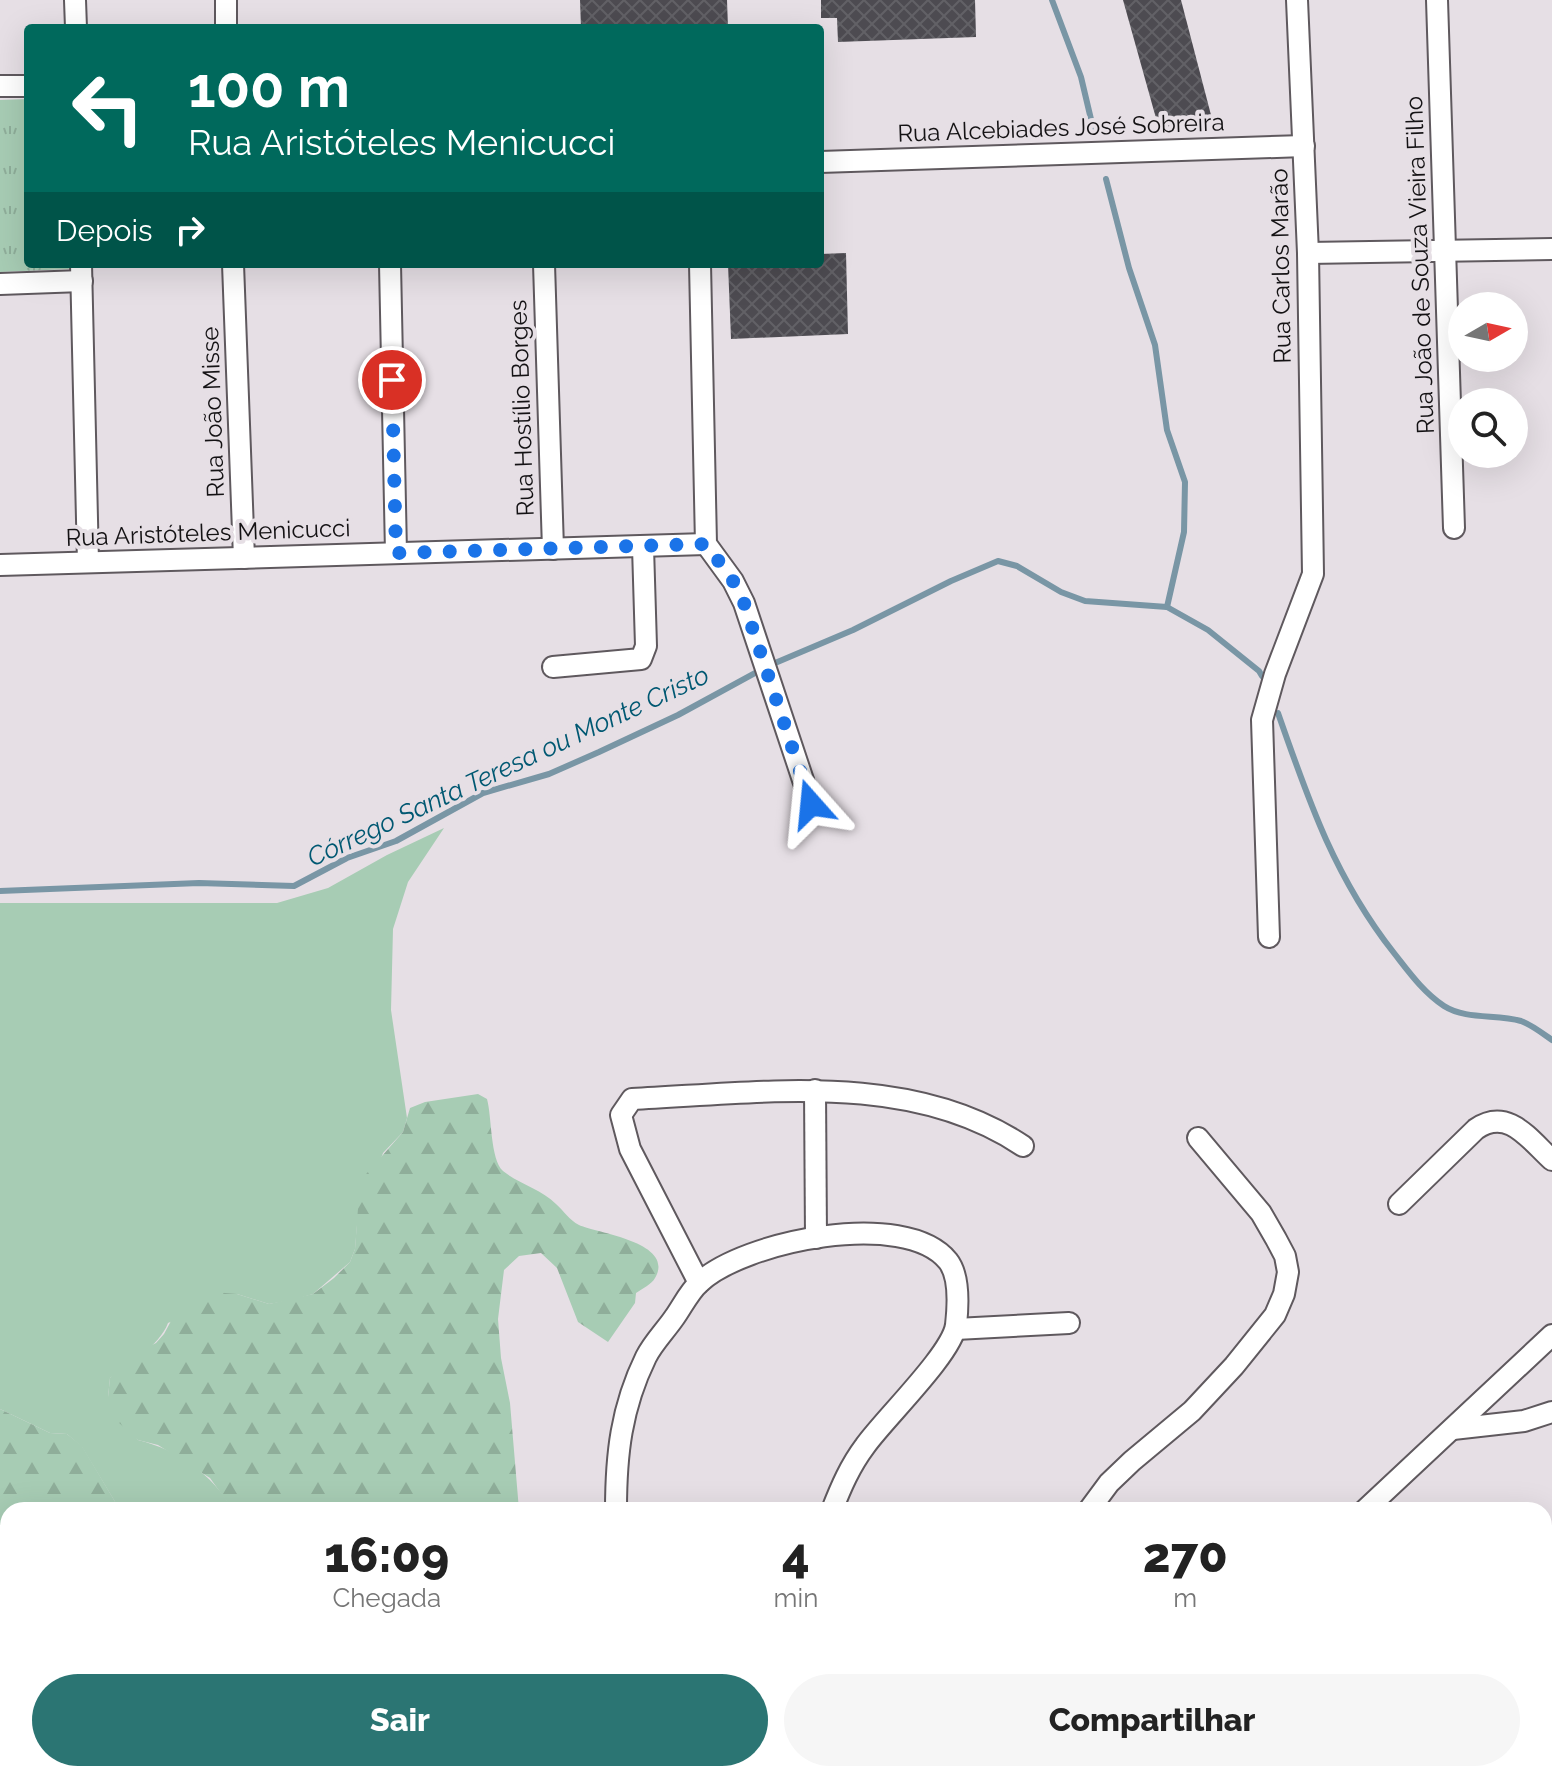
<!DOCTYPE html>
<html lang="pt">
<meta charset="utf-8">
<style>
body{margin:0;font-family:Raleway,sans-serif;background:#f6f6f6;color:#222;height:100vh;display:flex;flex-direction:column;font-size:30px;white-space:nowrap}
*{box-sizing:border-box;margin:0}
p{font-size:26px;color:#767676}
.icon{flex:none;width:44px;height:44px;fill:none;stroke:currentColor;stroke-width:2;stroke-linecap:round;stroke-linejoin:round}
.map{position:relative;flex:1;overflow:hidden}
.side{position:absolute;left:0px;top:1502px;width:1552px;height:280px;display:flex;flex-direction:column;background:#fff;border-radius:24px 24px 0 0;box-shadow:0 8px 32px #0002}
.side>*{flex:none}
.guide{position:absolute;left:24px;top:24px;width:800px;height:244px;border-radius:8px;box-shadow:0 8px 32px #0002;background:#00695c;color:#fff;overflow:hidden}
.needle{width:52px;rotate:81deg}
.tools{position:absolute;left:1448px;top:292px;display:grid;gap:16px}
.tools a{display:grid;place-items:center;width:80px;height:80px;border-radius:50%;background:#fff;box-shadow:0 8px 32px #0002;font-size:40px}
.pin{position:absolute;display:grid;place-items:center;width:68px;height:68px;color:#fff;margin:-34px;border:4px solid #fff;border-radius:50%;box-shadow:0 2px 8px #0007}
.me{position:absolute;width:88px;margin:-44px;rotate:342deg;stroke-linejoin:round;filter:drop-shadow(0 0 6px #0008)}
.turn{display:flex;align-items:center;gap:28px;height:168px;padding:0 32px;font-size:36px}
.turn .icon{width:104px;height:104px;stroke-width:2.5}
.turn b{display:block;font-size:56px;line-height:68px}
.then{display:flex;align-items:center;height:76px;padding:0 32px;background:#0003;gap:16px;font-size:30px}
.eta{display:flex;justify-content:space-evenly;align-items:center;height:136px;text-align:center}
.eta b{font-size:48px;font-weight:800;line-height:56px}
.action{display:flex;gap:16px;margin-top:auto;padding:16px 32px}
.action a{flex:1;height:92px;border-radius:48px;background:#2b7573;color:#fff;font-size:32px;font-weight:800;line-height:92px;text-align:center}
.action a+a{background:#f6f6f6;color:#222}
.map>svg:first-child{display:block}
.grass{fill:#a7ccb4}
.forest{fill:url(#forest-firs)}
.park{fill:url(#park-tufts)}
.lines{fill:none;stroke-linecap:round;stroke-linejoin:round}
.stream{stroke:#7996a5;stroke-width:6}
.building{fill:url(#building-cross-hatch)}
.minor-casing{stroke:#5f595e;stroke-width:24}
.minor{stroke:#fff;stroke-width:20}
.route{stroke:#1a73e8;stroke-width:14;stroke-dasharray:0 25.2}
.labels{text-anchor:middle;stroke-width:8;stroke-linejoin:round;paint-order:stroke}
.street-label{font-size:24px;fill:#141214;stroke:#e6dfe5}
.water-label{font-size:26px;font-style:italic;fill:#005872;stroke:#e6dfe5}
</style>
<div class="map">
<svg width="1552" height="1782" viewBox="0 0 1552 1782">
<defs>
<pattern id="forest-firs" width="22" height="20" patternUnits="userSpaceOnUse" patternTransform="scale(2)"><rect width="22" height="20" fill="#a7ccb4"/><path d="M5 1l3.5 6h-7zM16 11l3.5 6h-7z" fill="#8fae9a"/></pattern>
<pattern id="park-tufts" width="24" height="20" patternUnits="userSpaceOnUse" patternTransform="scale(2)"><rect width="24" height="20" fill="#a7ccb4"/><path d="M3 7l-1-3M5 7V3M7 7l1-3M15 17l-1-3M17 17v-4M19 17l1-3" fill="none" stroke="#8fae9a"/></pattern>
<pattern id="building-cross-hatch" width="8" height="8" patternUnits="userSpaceOnUse" patternTransform="scale(2)"><rect width="8" height="8" fill="#4d4b51"/><path d="M0 0l8 8M0 8l8-8" fill="none" stroke="#626166"/></pattern>
</defs>
<rect width="100%" height="100%" fill="#e6dfe5"/>
<g class="grass">
<path d="M444,828L408,882L393,929L391,1010L407,1118L403,1132L383,1153L357,1225L355,1249L350,1262L313,1294L292,1300L269,1304L237,1294L168,1323C159,1347 129,1362 110,1378L108,1397L138,1440C178,1450 212,1474 233,1510H120L82,1447L67,1434L50,1433L0,1409V903H277L328,888L387,855Z"/>
<polygon points="0,1540 8,1548 8,1688 0,1687"/>
</g>
<g class="forest">
<path d="M478,1094L487,1099C492,1117 490,1159 503,1171C519,1184 541,1189 556,1204C564,1211 569,1220 579,1225C596,1233 676,1242 655,1278C652,1284 642,1289 636,1293L635,1303L608,1342L578,1322L557,1268L541,1253L519,1256L504,1270L498,1319L501,1358L510,1403L519,1510H233L210,1478L158,1445L138,1440L118,1422L102,1401L108,1397L110,1378L125,1358L156,1343L164,1334L179,1306L202,1291L237,1294L269,1304L313,1294L334,1278L350,1262L355,1249L360,1181L403,1132L410,1108L425,1102Z"/>
<polygon points="0,1409 50,1433 67,1434 82,1446 120,1510 8,1510 8,1548 0,1540"/>
<path d="M0,1687L8,1688V1774H297L290,1782H14C0,1761 0,1717 0,1687Z"/>
</g>
<polygon class="park" points="28,99 28,264 68,264 69,269 0,272 0,100"/>
<g class="lines">
<g class="stream">
<polyline points="1052,0 1081,77 1094,132"/>
<polyline points="1106,179 1129,268 1155,345 1167,430 1185,482 1184,532 1167,607"/>
<path d="M1278,713C1309,802 1335,878 1394,953C1409,972 1423,992 1444,1006C1466,1020 1496,1014 1521,1021C1532,1025 1542,1033 1552,1040"/>
<polyline points="0,891 199,883 294,886 347,858 396,841 483,793 549,774 599,752 678,715 768,666 853,630 951,581 998,561 1017,566 1061,592 1085,601 1167,607 1208,630 1259,671 1262,676"/>
<polyline points="0,1550 8,1561"/>
<polyline points="155,1774 161,1782"/>
</g>
</g>
<g class="building">
<polygon points="580,0 727,0 728,28 581,28"/>
<polygon points="821,0 975,0 976,37 838,42 837,18 821,18"/>
<polygon points="1123,0 1181,0 1211,115 1159,129"/>
<polygon points="846,253 848,334 731,339 728,264 820,264 820,254"/>
</g>
<g class="lines">
<defs>
<g id="minor">
<polyline points="75,0 76,28"/>
<polyline points="226,0 226,28"/>
<polyline points="1437,0 1454,528"/>
<polyline points="0,86 28,86"/>
<polyline points="820,162 1304,146"/>
<polyline points="1308,253 1552,249"/>
<polyline points="81,264 88,562"/>
<polyline points="233,264 244,558"/>
<polyline points="390,264 396,553"/>
<polyline points="544,264 553,549"/>
<polyline points="700,264 706,544 733,581 744,603 811,804"/>
<polyline points="0,284 82,281"/>
<polyline points="0,565 706,544"/>
<polyline points="553,667 641,659 646,646 643,547"/>
<polyline points="1269,937 1262,720 1275,674 1313,574 1308,253 1297,0"/>
<polyline points="815,1090 816,1238"/>
<path d="M1399,1204L1476,1129C1508,1107 1529,1139 1552,1160"/>
<path d="M699,1283L630,1149L621,1115L632,1099C761,1093 910,1070 1023,1146"/>
<polyline points="956,1329 1069,1323"/>
<polyline points="1453,1429 1524,1421 1552,1412"/>
<path d="M616,1510C616,1455 621,1408 646,1357C653,1343 665,1331 674,1318C682,1307 689,1292 699,1283C743,1241 905,1208 948,1261C960,1276 958,1307 956,1325C952,1354 884,1419 865,1446C850,1466 841,1487 832,1510"/>
<polyline points="1089,1510 1109,1483 1132,1461 1192,1411 1234,1366 1275,1315 1284,1294 1288,1272 1285,1256 1276,1239 1261,1213 1198,1138"/>
<polyline points="1365,1510 1552,1335"/>
<polyline points="1544,1717 1552,1710"/>
<polyline points="1544,1753 1552,1757"/>
<polyline points="644,1774 644,1782"/>
<polyline points="406,1779 424,1782"/>
<polyline points="920,1782 928,1774"/>
<polyline points="1070,1782 1079,1774"/>
<polyline points="1470,1782 1479,1774"/>
</g>
</defs>
<use href="#minor" class="minor-casing"/>
<use href="#minor" class="minor"/>
</g>
<g class="lines">
<polyline class="route" points="392,380 396,553 706,544 733,581 744,603 811,804"/>
</g>
<g class="labels">
<g class="street-label">
<text transform="translate(1061 128) rotate(-2)" y="8">Rua Alcebiades José Sobreira</text>
<text transform="translate(1420 265) rotate(-92)" y="8">Rua João de Souza Vieira Filho</text>
<text transform="translate(1281 266) rotate(-91)" y="8">Rua Carlos Marão</text>
<text transform="translate(522 408) rotate(-92)" y="8">Rua Hostílio Borges</text>
<text transform="translate(213 412) rotate(-92)" y="8">Rua João Misse</text>
<text transform="translate(208 533) rotate(-2)" y="8">Rua Aristóteles Menicucci</text>
</g>
<g class="water-label">
<text transform="translate(508 766) rotate(-25)" y="9">Córrego Santa Teresa ou Monte Cristo</text>
</g>
</g>
</svg>
<div class="tools">
<a><svg class="needle" viewBox="-14 -14 28 28"><path d="M0-13l5 13h-10z" fill="#e53935"/><path d="M0 13l5-13h-10z" fill="#767676"/></svg></a>
<a><svg class="icon" aria-label="search" viewBox="0 0 24 24"><circle cx="10" cy="10" r="6"/><path d="M15 15l6 6"/></svg></a>
</div>
<div class="pin" style="left:392px;top:380px;background:#d93025"><svg class="icon" aria-label="arrive" viewBox="0 0 24 24"><path d="M6 21V4h12l-3 4 3 4H6"/></svg></div>
<svg class="me" style="left:811px;top:804px" viewBox="-20 -20 40 40"><path d="M0-17L14 15 0 8-14 15z" fill="#1a73e8" stroke="#fff" stroke-width="4"/></svg>
<div class="guide">
<div class="turn"><svg class="icon" aria-label="left" viewBox="0 0 24 24"><path d="M17 20v-9H6M10 6l-5 5 5 5"/></svg><div><b>100 m</b>Rua Aristóteles Menicucci</div></div>
<div class="then">Depois<svg class="icon" aria-label="right" viewBox="0 0 24 24"><path d="M7 20v-9h11M14 6l5 5-5 5"/></svg></div>
</div>
<section class="side">
<div class="eta">
<div><b>16:09</b><p>Chegada</p></div>
<div><b>4</b><p>min</p></div>
<div><b>270</b><p>m</p></div>
</div>
<div class="action"><a>Sair</a><a>Compartilhar</a></div>
</section>
</div>
